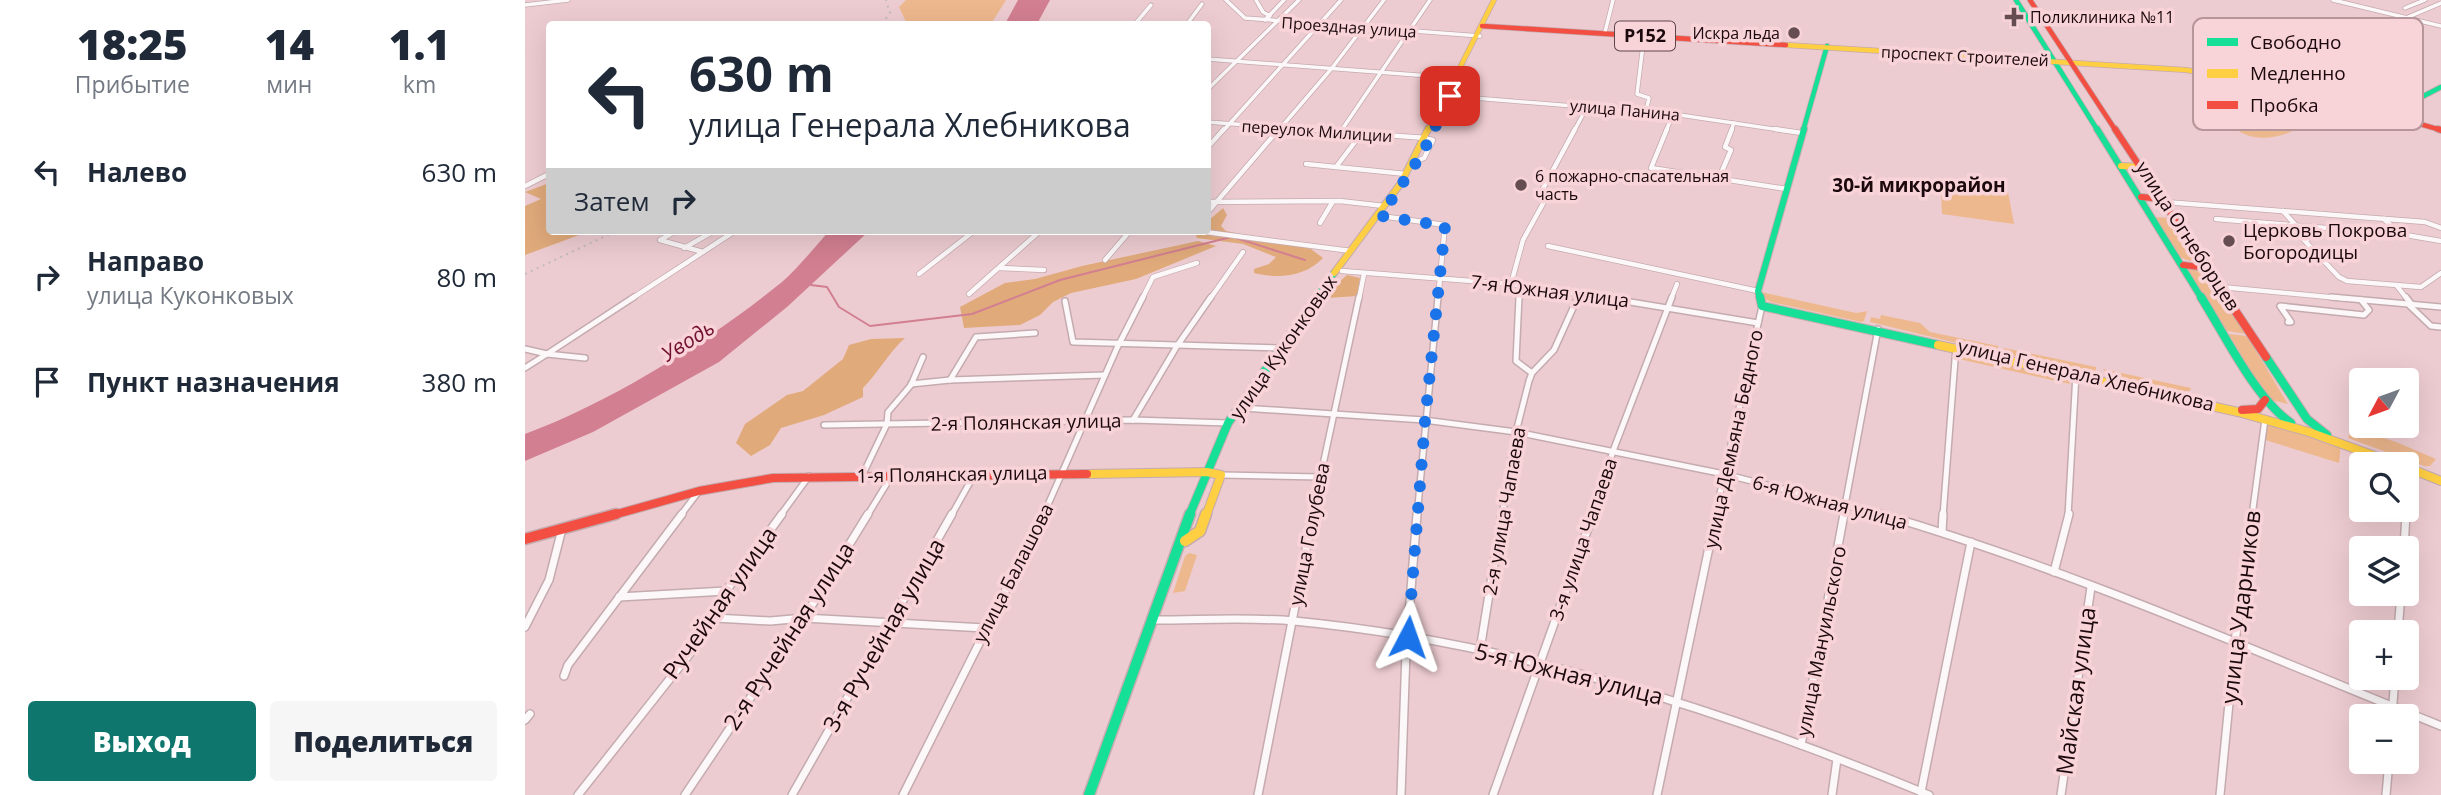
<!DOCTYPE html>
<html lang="ru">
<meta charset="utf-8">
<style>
body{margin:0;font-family:"Open Sans",sans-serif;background:#f6f6f7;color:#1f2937;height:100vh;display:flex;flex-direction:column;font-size:26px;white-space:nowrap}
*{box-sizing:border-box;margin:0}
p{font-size:23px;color:#747a83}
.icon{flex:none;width:38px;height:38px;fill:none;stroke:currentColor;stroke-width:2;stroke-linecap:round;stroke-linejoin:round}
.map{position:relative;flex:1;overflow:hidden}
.side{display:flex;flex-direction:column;background:#fff;width:525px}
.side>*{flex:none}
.banner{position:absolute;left:21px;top:21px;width:665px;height:214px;border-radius:7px;box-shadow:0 7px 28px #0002;background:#fff;color:#1f2937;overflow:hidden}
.needle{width:46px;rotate:229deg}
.controls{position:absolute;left:1824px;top:368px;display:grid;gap:14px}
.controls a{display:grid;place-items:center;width:70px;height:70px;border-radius:7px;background:#fff;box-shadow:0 7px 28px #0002;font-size:35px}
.pin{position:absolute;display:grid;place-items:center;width:60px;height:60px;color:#fff;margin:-30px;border-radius:14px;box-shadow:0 4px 10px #0006}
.me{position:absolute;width:77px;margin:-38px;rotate:4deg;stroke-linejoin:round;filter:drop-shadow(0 0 5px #0008)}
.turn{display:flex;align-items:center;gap:24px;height:147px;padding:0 28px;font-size:32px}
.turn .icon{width:91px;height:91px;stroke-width:2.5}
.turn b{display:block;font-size:49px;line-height:60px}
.then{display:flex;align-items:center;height:66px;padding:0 28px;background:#0003;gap:14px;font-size:26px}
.eta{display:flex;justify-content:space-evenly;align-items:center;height:119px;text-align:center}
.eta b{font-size:42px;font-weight:800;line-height:49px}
.action{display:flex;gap:14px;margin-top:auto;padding:14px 28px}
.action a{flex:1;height:80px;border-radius:7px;background:#0f766e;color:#fff;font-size:28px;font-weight:800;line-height:80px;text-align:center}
.action a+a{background:#f6f6f7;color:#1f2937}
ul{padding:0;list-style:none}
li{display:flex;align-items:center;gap:21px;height:105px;padding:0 28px}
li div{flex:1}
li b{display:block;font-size:26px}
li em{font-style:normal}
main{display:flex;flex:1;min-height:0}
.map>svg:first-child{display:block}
.green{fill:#eeb88e}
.forest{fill:#e0aa7b}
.water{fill:#d27f91}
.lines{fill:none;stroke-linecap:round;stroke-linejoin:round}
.stream{stroke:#d27f91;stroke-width:2}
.street-far3-casing{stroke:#c4abaf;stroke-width:5}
.street-far2-casing{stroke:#c4abaf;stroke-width:6}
.street-far1-casing{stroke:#c4abaf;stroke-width:8}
.street-casing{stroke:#c4abaf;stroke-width:10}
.fast-far3-casing{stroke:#c4abaf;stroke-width:6}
.fast-far2-casing{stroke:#c4abaf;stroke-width:8}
.fast-far1-casing{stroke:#c4abaf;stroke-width:10}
.fast-casing{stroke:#c4abaf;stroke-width:13}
.slow-far3-casing{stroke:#c4abaf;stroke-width:6}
.slow-far2-casing{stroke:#c4abaf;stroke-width:8}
.slow-far1-casing{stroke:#c4abaf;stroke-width:10}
.slow-casing{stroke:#c4abaf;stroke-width:13}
.jam-far3-casing{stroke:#c4abaf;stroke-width:6}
.jam-far2-casing{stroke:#c4abaf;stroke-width:8}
.jam-far1-casing{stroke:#c4abaf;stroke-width:10}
.jam-casing{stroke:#c4abaf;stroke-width:13}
.street-far3{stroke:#fcf7f8;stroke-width:3.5}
.street-far2{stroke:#fcf7f8;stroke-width:4.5}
.street-far1{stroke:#fcf7f8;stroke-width:5}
.street{stroke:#fcf7f8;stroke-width:7}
.fast-far3{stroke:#16e098;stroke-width:4.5}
.fast-far2{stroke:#16e098;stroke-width:6}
.fast-far1{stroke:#16e098;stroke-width:8}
.fast{stroke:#16e098;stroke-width:10}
.slow-far3{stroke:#ffcf43;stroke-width:4.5}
.slow-far2{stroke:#ffcf43;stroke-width:6}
.slow-far1{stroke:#ffcf43;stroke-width:8}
.slow{stroke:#ffcf43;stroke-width:10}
.jam-far3{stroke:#f24e42;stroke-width:4.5}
.jam-far2{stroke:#f24e42;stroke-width:6}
.jam-far1{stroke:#f24e42;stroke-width:8}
.jam{stroke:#f24e42;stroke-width:10}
.rail{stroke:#c3babc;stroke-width:2;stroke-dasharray:2 4.5;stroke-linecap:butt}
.route{stroke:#1a73e8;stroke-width:12;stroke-dasharray:0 21.6}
.poi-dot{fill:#654d52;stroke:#f8d3d8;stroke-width:2.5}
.labels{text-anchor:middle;stroke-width:7;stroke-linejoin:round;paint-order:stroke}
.far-poi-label{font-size:16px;fill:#1c090d;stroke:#f8d3d8;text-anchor:start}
.far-street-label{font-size:16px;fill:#1c090d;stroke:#f8d3d8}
.shield{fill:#f8d3d8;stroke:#5e464a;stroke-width:2}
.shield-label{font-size:18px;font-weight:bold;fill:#1c090d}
.far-quarter-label{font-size:19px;font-weight:bold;fill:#1c090d;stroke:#f8d3d8}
.poi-label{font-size:19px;fill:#1c090d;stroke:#f8d3d8;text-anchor:start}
.street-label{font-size:19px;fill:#1c090d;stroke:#f8d3d8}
.water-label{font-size:21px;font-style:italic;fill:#721031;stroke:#f8d3d8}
.near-street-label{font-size:23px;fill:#1c090d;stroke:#f8d3d8}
.key{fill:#f8d3d8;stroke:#b6969b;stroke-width:2}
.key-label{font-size:19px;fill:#1c090d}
</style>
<main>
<section class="side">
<div class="eta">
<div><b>18:25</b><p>Прибытие</p></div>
<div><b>14</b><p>мин</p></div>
<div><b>1.1</b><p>km</p></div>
</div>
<ul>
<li><svg class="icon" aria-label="left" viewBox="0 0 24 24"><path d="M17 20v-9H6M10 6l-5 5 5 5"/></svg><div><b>Налево</b></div><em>630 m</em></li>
<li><svg class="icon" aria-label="right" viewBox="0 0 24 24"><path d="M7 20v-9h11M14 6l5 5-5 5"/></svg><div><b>Направо</b><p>улица Куконковых</p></div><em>80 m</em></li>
<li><svg class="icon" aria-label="arrive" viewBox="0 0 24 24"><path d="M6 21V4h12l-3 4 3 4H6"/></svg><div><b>Пункт назначения</b></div><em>380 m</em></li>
</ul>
<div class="action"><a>Выход</a><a>Поделиться</a></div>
</section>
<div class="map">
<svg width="1916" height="795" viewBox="0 0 1916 795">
<rect width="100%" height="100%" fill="#edccd1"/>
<g class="green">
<polygon points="381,0 481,0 466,24 382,24 374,7"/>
<path d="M1747,103C1761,104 1785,106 1790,120C1765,135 1729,149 1705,124L1706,120Z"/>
<polygon points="1421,186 1483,192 1489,224 1417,214 1416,190"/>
<path d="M1629,217L1646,218L1672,260C1650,266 1638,232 1629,217Z"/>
<polygon points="1675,268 1680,271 1721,334 1702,331 1662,269"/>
<polygon points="1236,292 1331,313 1342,311 1339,321 1336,322 1246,302 1238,298"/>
<polygon points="1356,315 1395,323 1405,332 1473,346 1473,353 1345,322 1346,317 1355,319"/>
<polygon points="1704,334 1722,336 1763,404 1741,399"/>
<polygon points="1479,348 1571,367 1571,371 1567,374 1479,354"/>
<polygon points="1435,352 1543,378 1545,384 1434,359"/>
<path d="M1578,369L1666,388L1665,391C1647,393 1587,384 1578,369Z"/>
<polygon points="1741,422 1816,445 1814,463 1737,439"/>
<polygon points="1827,428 1871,442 1911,459 1905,466 1899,466 1823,438"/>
<polygon points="664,553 672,555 660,591 648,593 660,556"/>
</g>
<g class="forest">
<polygon points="24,183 24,231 65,231 0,255 0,206 16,199 0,192"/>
<path d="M698,208L702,215L696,226L701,231L786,249L798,258C780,277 753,279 729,273V269L744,264L751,257L718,244L672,238L670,233L682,231L683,221Z"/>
<polygon points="673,241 691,246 611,279 546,293 528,302 515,315 495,325 439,328 435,307 480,283 510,279 557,266"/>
<polygon points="822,275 835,278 832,296 803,298 805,290"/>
<path d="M380,338C363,353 354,372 338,388V397L299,415L256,428L245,445L226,456L211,443L220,424L262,395L278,391L318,359L324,345L346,339Z"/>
</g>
<g class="water">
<polygon points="493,0 525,0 512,24 480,24"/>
<path d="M304,231H344L262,307L194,362L68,432L0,461V434C88,401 184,341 257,282C274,267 289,248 304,231Z"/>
</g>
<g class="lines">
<g class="stream">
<polyline points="711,238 780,260"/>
<polyline points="286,285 302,287 314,307 345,326 447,314 535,280 706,237"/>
</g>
<defs>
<g id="street-far3">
<polyline points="701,0 720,18 955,36"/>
<polyline points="731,0 738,12 745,16"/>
<polyline points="1808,0 1916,26"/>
<polyline points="0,5 43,0"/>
<polyline points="1880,8 1900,0"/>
<polyline points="1881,18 1916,3"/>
<polyline points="740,20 759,0"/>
<polyline points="610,24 626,5"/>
<polyline points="662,24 677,4"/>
<polyline points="1080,32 1088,0"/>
<polyline points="1113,36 1118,45 1112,94 1124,98 1121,111"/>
<polyline points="682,59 931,78"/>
<polyline points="682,90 774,0"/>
<polyline points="925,96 1148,114 1262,131"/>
<polyline points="682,122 803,131"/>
<polyline points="698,131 816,0"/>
<polyline points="753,131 807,68 859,0"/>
<polyline points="816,131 905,0"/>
<polyline points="1049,131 1062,107"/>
<polyline points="1141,131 1148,114"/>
<polyline points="1206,131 1209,123"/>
</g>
<g id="street-far2">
<polyline points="779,129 901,138"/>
<polyline points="1142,129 1126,168 1262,189"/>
<polyline points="1250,129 1277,133"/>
<polyline points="815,133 818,129"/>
<polyline points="682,148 699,129"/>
<polyline points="892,161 899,158 908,140 904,139"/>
<polyline points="781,164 881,174"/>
<polyline points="811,167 836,134"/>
<polyline points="1194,178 1206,150 1200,147 1207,129"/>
<polyline points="0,186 24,174"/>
<polyline points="682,202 815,201 859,206"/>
<polyline points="1640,202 1900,222 1916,228"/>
<polyline points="1758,211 1783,239 1778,239 1814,277 1822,281 1896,287 1916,273"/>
<polyline points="682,213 754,129"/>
<polyline points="856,216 920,225 913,299"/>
<polyline points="1691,219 1875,234 1916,241"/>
<polyline points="1859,219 1875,234"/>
<polyline points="795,223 807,203"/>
<polyline points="151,231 135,240 178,252"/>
<polyline points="673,231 826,251"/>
<polyline points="1023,246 1233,291"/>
<polyline points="159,248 189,231"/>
<polyline points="580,260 605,231"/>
<polyline points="474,268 519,270"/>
<polyline points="817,271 986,284 1087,299"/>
<polyline points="394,274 449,231"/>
<polyline points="986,284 998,240 1020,200 1014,196 1050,129"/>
<polyline points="1872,286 1882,299"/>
<polyline points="1696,287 1825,299"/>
<polyline points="444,294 515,231"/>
<polyline points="106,299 210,231"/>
<polyline points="617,299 628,277 672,263"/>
<polyline points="685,299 718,252"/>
<polyline points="834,299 839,274"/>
<polyline points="994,299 995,285"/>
<polyline points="1052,299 1055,293"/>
<polyline points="1146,299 1152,284"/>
</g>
<g id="street-far1">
<polyline points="994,297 991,361 1007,373"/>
<polyline points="1075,297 1233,323"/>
<polyline points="1806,297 1916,307"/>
<polyline points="1881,297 1887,305"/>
<polyline points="540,301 548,342 754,348"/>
<polyline points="1885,306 1906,326 1916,327"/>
<polyline points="1763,322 1766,322 1755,306 1839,315 1844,310 1836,300"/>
<polyline points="0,349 22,354 109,297"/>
<polyline points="0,368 22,354 60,358"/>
<polyline points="425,380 451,337 510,333"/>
<polyline points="386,384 425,380 580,375"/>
<polyline points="718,408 899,420 991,432 1199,474 1362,516"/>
<polyline points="608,420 652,346 686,297"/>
<polyline points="299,425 608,420 703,423"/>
<polyline points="696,475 795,477"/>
<polyline points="337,476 362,424 363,412 386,385 398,357"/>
<polyline points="155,516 174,491"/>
<polyline points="255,516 284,476"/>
<polyline points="342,516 367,475"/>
<polyline points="426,516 449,475"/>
<polyline points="518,516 592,348 618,297"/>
<polyline points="787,516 834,297"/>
<polyline points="892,516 913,297"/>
<polyline points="977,516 991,432 1004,381 1007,373 1029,350 1053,297"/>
<polyline points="1067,516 1088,451 1147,297"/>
<polyline points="1190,516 1237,306"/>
<polyline points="1318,516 1353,329"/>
<polyline points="1418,516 1431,347"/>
<polyline points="1543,516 1551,374"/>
<polyline points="1727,516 1740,419"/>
<polyline points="1881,516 1883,488 1888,470"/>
</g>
<g id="street">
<path d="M1356,514C1547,570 1731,652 1916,726"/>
<polyline points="1417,532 1418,514"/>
<polyline points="1879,548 1881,514"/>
<polyline points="1529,572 1544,514"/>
<polyline points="94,597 201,591"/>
<polyline points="190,618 245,621 279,618 460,628"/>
<path d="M631,620C677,620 723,617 769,621C989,642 1201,711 1404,795"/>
<polyline points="0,627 24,580 37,529"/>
<polyline points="1873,632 1876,593"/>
<polyline points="955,650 977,514"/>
<polyline points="39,676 43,665 157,514"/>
<polyline points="1867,716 1870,677"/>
<polyline points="0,720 5,714"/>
<polyline points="1276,745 1319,514"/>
<polyline points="1396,792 1446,542"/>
<polyline points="53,795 174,642 190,618 201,591 257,514"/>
<polyline points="160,795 279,618 343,514"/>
<polyline points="267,795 427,514"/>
<polyline points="378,795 519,514"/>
<polyline points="733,795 788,514"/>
<polyline points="876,795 881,652 892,514"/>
<polyline points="968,795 1068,514"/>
<polyline points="1132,795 1191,514"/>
<polyline points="1307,795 1312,759"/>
<polyline points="1536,795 1566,587"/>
<polyline points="1695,795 1710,642 1727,514"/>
<polyline points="1861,795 1864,761"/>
</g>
<g id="fast-far3">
<polyline points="1491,0 1573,131"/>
<polyline points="1864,114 1916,87"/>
<polyline points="1278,131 1302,46"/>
</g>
<g id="fast-far2">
<polyline points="1572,129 1677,299"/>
<polyline points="791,299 809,273"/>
<polyline points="1235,299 1233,291 1279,129"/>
</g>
<g id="fast-far1">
<polyline points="1235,297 1237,306 1413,345"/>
<path d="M1676,297C1700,335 1730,398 1766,423"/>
<polyline points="1741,357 1782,419 1802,435"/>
<polyline points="664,516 703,423 792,297"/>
</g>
<polyline id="fast" points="564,795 665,514"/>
<g id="slow-far3">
<polyline points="1261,45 1661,70 1749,85"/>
<polyline points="903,131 969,0"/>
</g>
<g id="slow-far2">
<polyline points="1596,166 1618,167"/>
<polyline points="809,273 876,183 903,129"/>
</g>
<g id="slow-far1">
<polyline points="1413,345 1713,412 1784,432 1872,464"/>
<polyline points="1881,467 1916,481"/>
<polyline points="562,474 682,472 696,475 681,516"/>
</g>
<polyline id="slow" points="660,541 675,531 681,514"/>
<g id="jam-far3">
<polyline points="1505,0 1591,131"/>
<polyline points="957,26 1261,45"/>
<polyline points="1749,85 1775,89 1916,130"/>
</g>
<g id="jam-far2">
<polyline points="1590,129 1702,299"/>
<polyline points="1913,129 1916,130"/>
<polyline points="1616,197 1639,199"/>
<polyline points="1658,265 1683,268"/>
</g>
<g id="jam-far1">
<polyline points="1701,297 1741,357"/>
<polyline points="1717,410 1733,409 1740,400"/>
<polyline points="85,516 174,491 248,478 562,474"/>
</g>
<polyline id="jam" points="0,539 91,514"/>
</defs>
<use href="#street-far3" class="street-far3-casing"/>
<use href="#street-far2" class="street-far2-casing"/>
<use href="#street-far1" class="street-far1-casing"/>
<use href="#street" class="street-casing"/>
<use href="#fast-far3" class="fast-far3-casing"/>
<use href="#fast-far2" class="fast-far2-casing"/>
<use href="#fast-far1" class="fast-far1-casing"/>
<use href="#fast" class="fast-casing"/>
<use href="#slow-far3" class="slow-far3-casing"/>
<use href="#slow-far2" class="slow-far2-casing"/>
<use href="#slow-far1" class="slow-far1-casing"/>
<use href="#slow" class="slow-casing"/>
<use href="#jam-far3" class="jam-far3-casing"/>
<use href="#jam-far2" class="jam-far2-casing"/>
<use href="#jam-far1" class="jam-far1-casing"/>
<use href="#jam" class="jam-casing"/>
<use href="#street-far3" class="street-far3"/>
<use href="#street-far2" class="street-far2"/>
<use href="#street-far1" class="street-far1"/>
<use href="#street" class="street"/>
<use href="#fast-far3" class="fast-far3"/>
<use href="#fast-far2" class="fast-far2"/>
<use href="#fast-far1" class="fast-far1"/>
<use href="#fast" class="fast"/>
<use href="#slow-far3" class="slow-far3"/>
<use href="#slow-far2" class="slow-far2"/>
<use href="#slow-far1" class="slow-far1"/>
<use href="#slow" class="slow"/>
<use href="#jam-far3" class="jam-far3"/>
<use href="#jam-far2" class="jam-far2"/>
<use href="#jam-far1" class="jam-far1"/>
<use href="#jam" class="jam"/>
<g class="rail">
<polyline points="357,24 365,13 361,0"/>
<polyline points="0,274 91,231"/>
</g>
</g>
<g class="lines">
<polyline class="route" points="883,637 900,421 920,226 856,216 898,152 925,96"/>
</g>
<g class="poi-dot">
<path d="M1485.5 6.5h7v7h7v7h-7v7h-7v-7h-7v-7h7z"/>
<circle cx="1269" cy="33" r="7"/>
<circle cx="996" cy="185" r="7"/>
<circle cx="1704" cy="241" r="7"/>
</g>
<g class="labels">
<g class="far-poi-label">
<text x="1505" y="23">Поликлиника №11</text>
<text x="1255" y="39" text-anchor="end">Искра льда</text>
<text x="1010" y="182">6 пожарно-спасательная<tspan x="1010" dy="18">часть</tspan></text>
</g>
<g class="far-street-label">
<text transform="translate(824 27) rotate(4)" y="6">Проездная улица</text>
<text transform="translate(1440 56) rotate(3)" y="6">проспект Строителей</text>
<text transform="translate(1100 110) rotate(5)" y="6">улица Панина</text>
<text transform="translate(792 131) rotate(4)" y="6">переулок Милиции</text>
</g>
<rect class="shield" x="1090" y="21.5" width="60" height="29" rx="5"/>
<g class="shield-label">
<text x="1120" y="42">Р152</text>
</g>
<g class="far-quarter-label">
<text x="1394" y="192">30-й микрорайон</text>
</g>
<g class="poi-label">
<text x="1718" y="237">Церковь Покрова<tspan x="1718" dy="22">Богородицы</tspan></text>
</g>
<g class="street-label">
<text transform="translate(1663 236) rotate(57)" y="7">улица Огнеборцев</text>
<text transform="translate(1025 291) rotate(7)" y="7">7-я Южная улица</text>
<text transform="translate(758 347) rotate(-55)" y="7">улица Куконковых</text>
<text transform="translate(1561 375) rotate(13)" y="7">улица Генерала Хлебникова</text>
<text transform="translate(501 422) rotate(-1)" y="7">2-я Полянская улица</text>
<text transform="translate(1208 439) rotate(-78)" y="7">улица Демьяна Бедного</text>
<text transform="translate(427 474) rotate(-1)" y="7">1-я Полянская улица</text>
<text transform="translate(1305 502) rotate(15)" y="7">6-я Южная улица</text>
<text transform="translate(979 511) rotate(-80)" y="7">2-я улица Чапаева</text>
<text transform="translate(784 534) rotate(-79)" y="7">улица Голубева</text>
<text transform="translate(1058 539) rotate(-71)" y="7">3-я улица Чапаева</text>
<text transform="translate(488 573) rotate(-63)" y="7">улица Балашова</text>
<text transform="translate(1296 641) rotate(-79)" y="7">улица Мануильского</text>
</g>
<g class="water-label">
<text transform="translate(163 341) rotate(-32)" y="7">Уводь</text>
</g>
<g class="near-street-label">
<text transform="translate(195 603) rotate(-55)" y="8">Ручейная улица</text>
<text transform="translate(1716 607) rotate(-83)" y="8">улица Ударников</text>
<text transform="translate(359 635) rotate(-60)" y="8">3-я Ручейная улица</text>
<text transform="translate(264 636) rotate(-57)" y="8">2-я Ручейная улица</text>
<text transform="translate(1044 674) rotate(14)" y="8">5-я Южная улица</text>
<text transform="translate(1551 691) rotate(-82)" y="8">Майская улица</text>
</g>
</g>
<rect x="1668" y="18" width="230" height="112" rx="10" class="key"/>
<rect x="1682" y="38" width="31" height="8" fill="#16e098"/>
<rect x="1682" y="69" width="31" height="9" fill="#ffcf43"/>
<rect x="1682" y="101" width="31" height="8" fill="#f24e42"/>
<g class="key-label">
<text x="1725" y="49">Свободно</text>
<text x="1725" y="80">Медленно</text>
<text x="1725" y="112">Пробка</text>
</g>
</svg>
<div class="controls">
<a><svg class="needle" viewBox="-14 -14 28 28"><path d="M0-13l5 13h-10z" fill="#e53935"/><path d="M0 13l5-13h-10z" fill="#747a83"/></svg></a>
<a><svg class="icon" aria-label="search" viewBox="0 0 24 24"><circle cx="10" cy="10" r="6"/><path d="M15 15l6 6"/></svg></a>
<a><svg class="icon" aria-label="layers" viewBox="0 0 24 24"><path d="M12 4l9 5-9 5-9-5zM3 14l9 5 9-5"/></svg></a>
<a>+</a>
<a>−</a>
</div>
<div class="pin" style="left:925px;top:96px;background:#d93025"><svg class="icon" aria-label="arrive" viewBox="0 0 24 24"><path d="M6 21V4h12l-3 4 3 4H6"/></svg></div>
<svg class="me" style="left:883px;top:637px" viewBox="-20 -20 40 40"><path d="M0-17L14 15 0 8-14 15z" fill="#1a73e8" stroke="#fff" stroke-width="4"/></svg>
<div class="banner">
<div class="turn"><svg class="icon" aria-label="left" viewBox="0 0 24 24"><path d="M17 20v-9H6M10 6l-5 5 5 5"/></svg><div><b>630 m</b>улица Генерала Хлебникова</div></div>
<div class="then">Затем<svg class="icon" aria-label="right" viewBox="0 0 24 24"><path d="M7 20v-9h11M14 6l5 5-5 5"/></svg></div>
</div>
</div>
</main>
